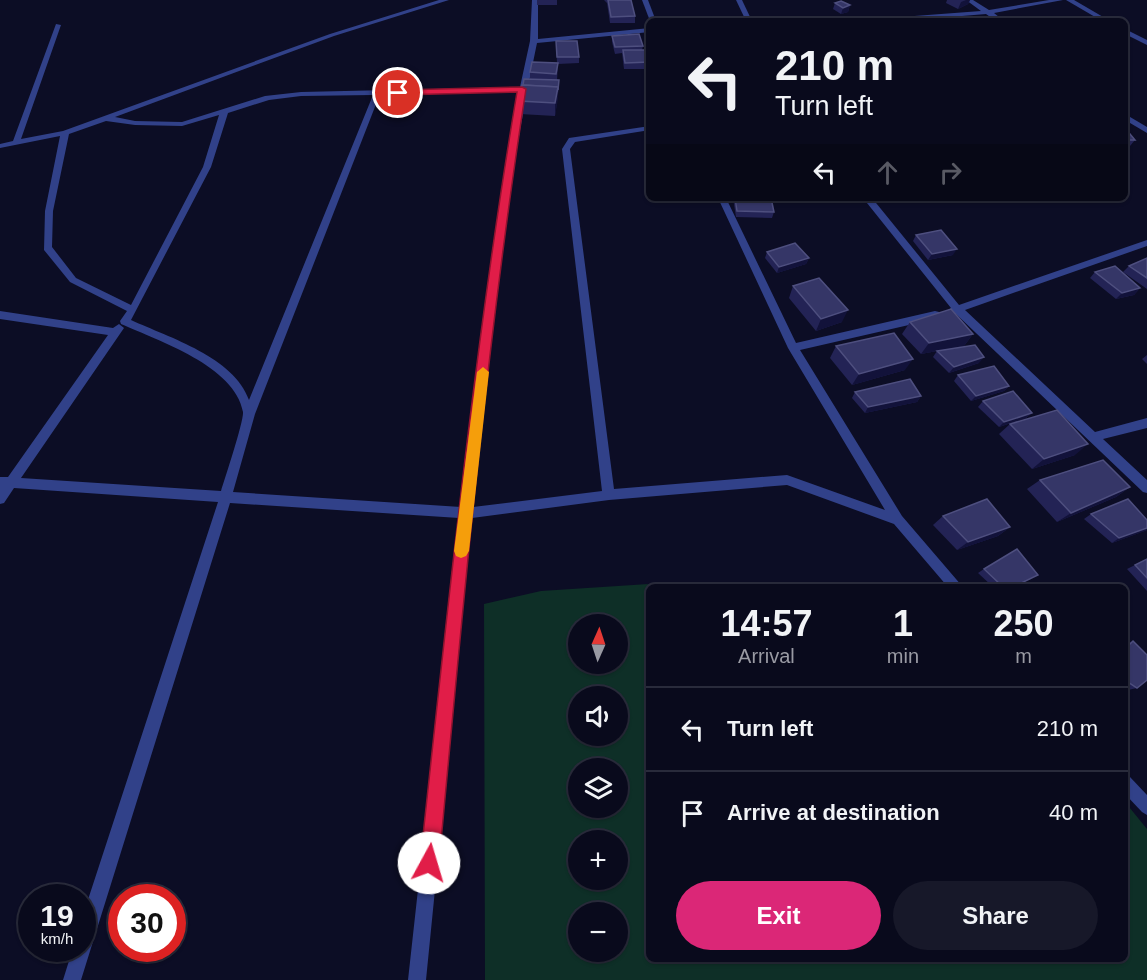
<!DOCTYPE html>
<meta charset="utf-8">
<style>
body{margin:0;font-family:Arial,sans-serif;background:#171829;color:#f1f3f6;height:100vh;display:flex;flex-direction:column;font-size:22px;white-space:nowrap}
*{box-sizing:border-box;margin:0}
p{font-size:20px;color:#999aa3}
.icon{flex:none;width:33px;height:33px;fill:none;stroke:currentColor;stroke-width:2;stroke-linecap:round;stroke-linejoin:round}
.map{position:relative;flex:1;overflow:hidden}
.details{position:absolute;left:646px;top:584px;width:482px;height:378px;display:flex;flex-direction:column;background:#090a1c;border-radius:9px;box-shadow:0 2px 4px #0004,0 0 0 2px #292b3b}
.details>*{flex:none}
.top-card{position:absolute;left:646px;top:18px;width:482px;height:183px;border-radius:9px;box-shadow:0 2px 4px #0004,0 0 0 2px #292b3b;background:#090a1c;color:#f1f3f6;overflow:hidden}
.needle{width:39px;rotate:3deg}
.controls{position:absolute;left:568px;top:614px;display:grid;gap:12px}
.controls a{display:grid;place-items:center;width:60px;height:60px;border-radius:50%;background:#090a1c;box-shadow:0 2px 4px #0004,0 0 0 2px #292b3b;font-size:30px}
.speed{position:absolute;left:18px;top:884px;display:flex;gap:12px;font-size:30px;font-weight:700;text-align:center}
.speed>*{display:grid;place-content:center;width:78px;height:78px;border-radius:50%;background:#090a1c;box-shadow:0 2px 4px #0004,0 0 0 2px #292b3b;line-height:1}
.speed small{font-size:15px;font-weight:400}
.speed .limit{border:9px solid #d22;background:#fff;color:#111}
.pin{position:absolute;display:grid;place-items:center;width:51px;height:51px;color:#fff;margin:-26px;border:3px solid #fff;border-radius:50%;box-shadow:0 2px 6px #0007}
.me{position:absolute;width:66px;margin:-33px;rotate:6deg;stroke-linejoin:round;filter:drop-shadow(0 0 4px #0008)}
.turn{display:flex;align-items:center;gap:21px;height:126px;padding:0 30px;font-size:27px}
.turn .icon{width:78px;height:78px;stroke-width:2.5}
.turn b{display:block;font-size:42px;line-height:51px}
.lanes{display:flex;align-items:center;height:57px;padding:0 30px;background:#0003;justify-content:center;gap:30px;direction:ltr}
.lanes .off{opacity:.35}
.eta{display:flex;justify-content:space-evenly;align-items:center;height:102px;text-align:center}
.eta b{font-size:36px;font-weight:600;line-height:42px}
.action{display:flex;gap:12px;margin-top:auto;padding:12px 30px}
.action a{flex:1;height:69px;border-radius:36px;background:#db2777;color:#fff;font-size:24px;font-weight:600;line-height:69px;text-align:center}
.action a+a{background:#171829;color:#f1f3f6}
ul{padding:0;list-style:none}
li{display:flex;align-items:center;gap:18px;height:84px;padding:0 30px;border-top:2px solid #292b3b}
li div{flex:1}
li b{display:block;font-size:22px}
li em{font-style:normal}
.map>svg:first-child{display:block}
.green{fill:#0e2f27;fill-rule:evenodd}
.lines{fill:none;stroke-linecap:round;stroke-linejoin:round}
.street{fill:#314189;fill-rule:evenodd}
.wall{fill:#232355}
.shaded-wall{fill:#12123a}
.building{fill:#353667;stroke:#4e4f7f;stroke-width:1.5}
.route{fill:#e11d48;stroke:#92132f;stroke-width:1.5}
.slow{fill:#f59e0b}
</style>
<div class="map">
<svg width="1147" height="980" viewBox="0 0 1147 980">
<rect width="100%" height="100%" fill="#0c0d25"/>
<path class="green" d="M664,583L736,586H650V958H1125V802L1147,829V980H485L484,604L541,591ZM579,624H618V663H579ZM579,696H618V735H579ZM579,768H618V807H579ZM579,840H618V879H579ZM579,912H618V951H579Z"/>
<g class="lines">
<g class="street">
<path d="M439,0H449L334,36L115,117L135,121L182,122L265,96L301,92L520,87L530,41L532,0H538V39L650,28V32L537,43C504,195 490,352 473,507L602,491L562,149L569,138L650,126V130L575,142L570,149L614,489L787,475L885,510L788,348L718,198H726L796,343L935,311L939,312L940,315L935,319L800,350L902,516L962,586H947L894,524L787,485L609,500L472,518L426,980H408L459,518L230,503L81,980H63L73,948H82V918L218,502L14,488L4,503L0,504V477H8L108,335L0,319V311L113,328L119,324L124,328L21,478L221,491C225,478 244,421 243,412C235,366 159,341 121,324L120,321L127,311L70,282L44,250L45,211L60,136L0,148V144L13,141L56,24L61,25L21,139L63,131L330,34ZM519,91L500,205L461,507L233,492L255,414L380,94ZM373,95L249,400C234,357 170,338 131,320L211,167L228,113L269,100L301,96ZM219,115L203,167L131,305L76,278L52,247L53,211L69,134L106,121L135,125L182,126Z"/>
<polygon points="642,0 648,0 656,21 650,21"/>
<polygon points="736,0 742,0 752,21 746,21"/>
<polygon points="966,0 973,0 989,10 1049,0 1063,0 994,13 1004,21 996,21 986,14 902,21 800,21 803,19 901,17 981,11"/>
<polygon points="1066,0 1074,0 1110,21 1102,21"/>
<polygon points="1125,29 1147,40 1147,45 1125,34"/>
<polygon points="1125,114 1147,127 1147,133 1125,120"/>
<polygon points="863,198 872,198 959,305 1147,240 1147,246 965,310 1095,432 1147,418 1147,428 1103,439 1147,480 1147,493 1143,492 956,314 948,314 947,311 951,308"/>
<polygon points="1125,774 1130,777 1147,795 1147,815 1142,812 1125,794"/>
</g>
</g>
<g class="wall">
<rect x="537" y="0" width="20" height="5"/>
<polygon points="604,0 631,0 635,16 635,23 610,23 607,3"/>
<polygon points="947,0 970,0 968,4 958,9 946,3"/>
<polygon points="835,3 850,5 848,12 841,14 833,9"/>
<polygon points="612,36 643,46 642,50 650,56 650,69 624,69 622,53 615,54 612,42"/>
<polygon points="556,41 579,57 579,63 558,64 557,80 559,80 559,86 555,116 520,114 519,101 530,79 530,72 557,63"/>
<polygon points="1125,128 1135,140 1130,146 1125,147"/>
<polygon points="733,198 771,198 774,212 772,218 736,217"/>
<polygon points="916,235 953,255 928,260 913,241"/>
<polygon points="767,252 809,258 806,264 777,273 765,258"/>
<polygon points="1147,258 1147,289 1123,272 1129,266"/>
<polygon points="1095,272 1140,288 1134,295 1116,299 1090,278"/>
<polygon points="793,286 842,322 816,331 789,298"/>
<polygon points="910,322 973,334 964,346 921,354 902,334"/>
<polygon points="836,346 905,370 852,385 830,358"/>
<polygon points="937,351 979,363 949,373 933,357"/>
<polygon points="1147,355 1147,364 1142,359"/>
<polygon points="958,375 1009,386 1004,391 971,401 954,381"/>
<polygon points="855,392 921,396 917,402 865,413 852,398"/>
<polygon points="983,401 1032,413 1026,418 999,427 978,407"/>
<polygon points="1010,424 1075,455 1032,469 999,434"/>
<polygon points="1040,480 1130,487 1116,497 1057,522 1027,489"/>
<polygon points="1091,514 1147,520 1147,530 1112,543 1084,519"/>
<polygon points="943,516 1010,527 998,536 957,550 933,525"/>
<polygon points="1147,559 1147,591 1127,569"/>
<polygon points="984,569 1031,579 1016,586 992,586 978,573"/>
<polygon points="1133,641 1137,688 1128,690 1125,688 1125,644"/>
</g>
<g class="shaded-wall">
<polygon points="966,0 970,0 968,4 958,9 961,2"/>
<polygon points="850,5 848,12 841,14 843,8"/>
<polygon points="558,87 558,99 555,116 555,103"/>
<polygon points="957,249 953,255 928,260 932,254"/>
<polygon points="809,258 806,264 777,273 779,267"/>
<polygon points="1140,288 1134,295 1116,299 1122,293"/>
<polygon points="848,310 842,322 816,331 821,319"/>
<polygon points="973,334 964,346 921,354 929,343"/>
<polygon points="984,357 979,363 949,373 954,367"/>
<polygon points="913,359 905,370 852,385 859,374"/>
<polygon points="1009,386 1004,391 971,401 976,396"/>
<polygon points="921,396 917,402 865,413 868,407"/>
<polygon points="1032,413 1026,418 999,427 1004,422"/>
<polygon points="1088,444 1075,455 1032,469 1044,459"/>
<polygon points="1130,487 1116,497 1057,522 1071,513"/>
<polygon points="1010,527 998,536 957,550 968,542"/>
<polygon points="1147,528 1147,530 1145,531 1112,543 1119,538"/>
</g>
<g class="building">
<polygon points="608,0 631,0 635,16 611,17"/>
<polygon points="841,1 850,5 843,8 835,3"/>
<polygon points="639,34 643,46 615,47 612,36"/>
<polygon points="556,41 577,41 579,57 557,57"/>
<polygon points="623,50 648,50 650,62 625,63"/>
<polygon points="532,62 558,63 556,74 530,72"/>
<polygon points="524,79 559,80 558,90 558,87 523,85"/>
<polygon points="522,85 558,87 555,103 519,101"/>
<polygon points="1125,128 1135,140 1125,140"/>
<polygon points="735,198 771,198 774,212 737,211"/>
<polygon points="941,230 957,249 932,254 916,235"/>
<polygon points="795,243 809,258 779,267 767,252"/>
<polygon points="1147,258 1147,278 1129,266"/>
<polygon points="1115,266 1140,288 1122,293 1095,272"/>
<polygon points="819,278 848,310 821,319 793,286"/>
<polygon points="951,309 973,334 929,343 910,322"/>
<polygon points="894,333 913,359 859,374 836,346"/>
<polygon points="975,345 984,357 954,367 937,351"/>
<polygon points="994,366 1009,386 976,396 958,375"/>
<polygon points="910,379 921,396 868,407 855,392"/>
<polygon points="1013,391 1032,413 1004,422 983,401"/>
<polygon points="1057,410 1088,444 1044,459 1010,424"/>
<polygon points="1103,460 1130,487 1071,513 1040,480"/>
<polygon points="987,499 1010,527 968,542 943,516"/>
<polygon points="1128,499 1147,520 1147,528 1119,538 1091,514"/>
<polygon points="1017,549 1038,575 1015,586 1002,586 984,569"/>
<polygon points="1147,559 1147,578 1135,565"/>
<polygon points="1133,641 1147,655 1147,680 1137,688 1125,680 1125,649"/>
</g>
<path class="route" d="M522,87L526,89C486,346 463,605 439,863L436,870L429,872L423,870L420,863C448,606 474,347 517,92L398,95L393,93L398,90Z"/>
<polygon class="slow" points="483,367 489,372 469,551 466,556 461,558 456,556 454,551 477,372"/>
</svg>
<div class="controls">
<a><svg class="needle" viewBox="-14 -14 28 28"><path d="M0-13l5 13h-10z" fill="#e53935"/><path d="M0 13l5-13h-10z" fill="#999aa3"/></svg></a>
<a><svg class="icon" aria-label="sound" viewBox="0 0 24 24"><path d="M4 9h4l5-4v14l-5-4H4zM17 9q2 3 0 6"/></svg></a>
<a><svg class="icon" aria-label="layers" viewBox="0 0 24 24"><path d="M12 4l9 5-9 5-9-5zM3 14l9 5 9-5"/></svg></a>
<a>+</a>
<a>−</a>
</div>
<div class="speed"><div>19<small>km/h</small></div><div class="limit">30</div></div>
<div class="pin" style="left:398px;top:93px;background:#d93025"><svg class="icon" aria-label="arrive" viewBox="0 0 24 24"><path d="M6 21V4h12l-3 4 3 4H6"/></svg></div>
<svg class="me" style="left:429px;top:863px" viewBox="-20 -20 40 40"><circle r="19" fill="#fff"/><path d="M0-13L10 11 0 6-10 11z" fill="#e11d48"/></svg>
<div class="top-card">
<div class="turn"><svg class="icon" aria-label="left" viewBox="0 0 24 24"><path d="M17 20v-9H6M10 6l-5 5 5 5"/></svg><div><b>210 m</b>Turn left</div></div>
<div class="lanes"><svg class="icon" aria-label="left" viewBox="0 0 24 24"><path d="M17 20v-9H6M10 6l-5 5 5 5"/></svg><svg class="icon off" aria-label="ahead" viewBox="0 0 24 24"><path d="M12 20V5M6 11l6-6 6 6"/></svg><svg class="icon off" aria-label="right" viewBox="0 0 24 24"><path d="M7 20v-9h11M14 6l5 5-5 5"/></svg></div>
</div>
<section class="details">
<div class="eta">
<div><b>14:57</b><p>Arrival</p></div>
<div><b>1</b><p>min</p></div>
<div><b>250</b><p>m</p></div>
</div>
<ul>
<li><svg class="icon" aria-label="left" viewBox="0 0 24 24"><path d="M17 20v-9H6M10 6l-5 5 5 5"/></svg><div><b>Turn left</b></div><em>210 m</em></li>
<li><svg class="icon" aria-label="arrive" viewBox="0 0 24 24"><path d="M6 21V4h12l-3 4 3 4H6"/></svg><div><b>Arrive at destination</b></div><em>40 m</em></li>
</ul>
<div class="action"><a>Exit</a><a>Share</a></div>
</section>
</div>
